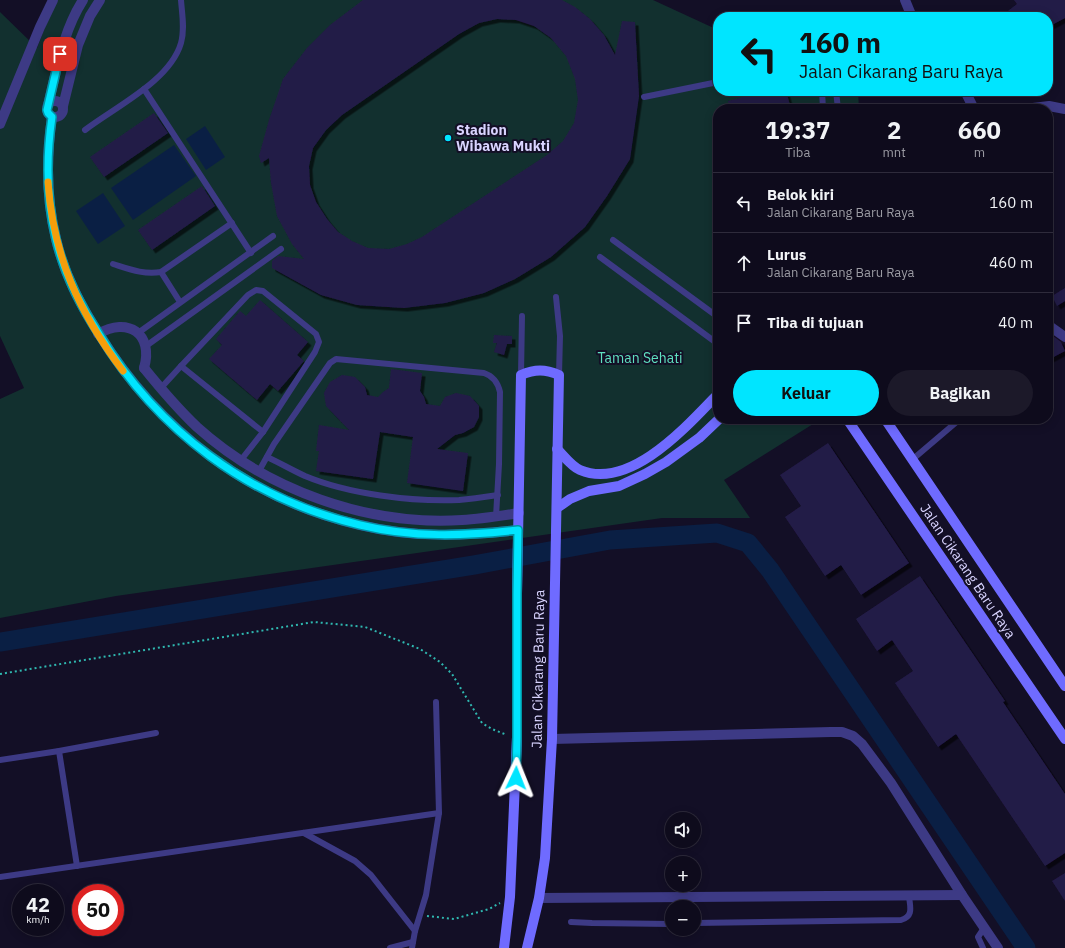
<!DOCTYPE html>
<html lang="id">
<meta charset="utf-8">
<style>
body{margin:0;font-family:"IBM Plex Sans",sans-serif;background:#1c1929;color:#f1f3f6;height:100vh;display:flex;flex-direction:column;font-size:15px;white-space:nowrap}
*{box-sizing:border-box;margin:0}
p{font-size:13px;color:#9b9ba3}
.icon{flex:none;width:22px;height:22px;fill:none;stroke:currentColor;stroke-width:2;stroke-linecap:round;stroke-linejoin:round}
.map{position:relative;flex:1;overflow:hidden}
.details{position:absolute;left:713px;top:104px;width:340px;height:320px;display:flex;flex-direction:column;background:#0e0b1c;border-radius:16px;box-shadow:0 2px 10px #0003,0 0 0 1px #2e2b3b}
.details>*{flex:none}
.hud{position:absolute;left:713px;top:12px;width:340px;height:84px;border-radius:16px;box-shadow:0 2px 10px #0003,0 0 0 1px #2e2b3b;background:#00e5ff;color:#111;overflow:hidden}
.controls{position:absolute;left:665px;top:812px;display:grid;gap:8px}
.controls a{display:grid;place-items:center;width:36px;height:36px;border-radius:50%;background:#0e0b1c;box-shadow:0 2px 10px #0003,0 0 0 1px #2e2b3b;font-size:20px}
.speed{position:absolute;left:12px;top:884px;display:flex;gap:8px;font-size:20px;font-weight:700;text-align:center}
.speed>*{display:grid;place-content:center;width:52px;height:52px;border-radius:50%;background:#0e0b1c;box-shadow:0 2px 10px #0003,0 0 0 1px #2e2b3b;line-height:1}
.speed small{font-size:10px;font-weight:400}
.speed .limit{border:6px solid #d22;background:#fff;color:#111}
.pin{position:absolute;display:grid;place-items:center;width:34px;height:34px;color:#fff;margin:-17px;border-radius:8px;box-shadow:0 2px 6px #0006}
.me{position:absolute;width:44px;margin:-22px;rotate:2deg;stroke-linejoin:round;filter:drop-shadow(0 0 3px #0008)}
.turn{display:flex;align-items:center;gap:14px;height:84px;padding:0 20px;font-size:18px}
.turn .icon{width:52px;height:52px;stroke-width:2.5}
.turn b{display:block;font-size:28px;line-height:34px}
.eta{display:flex;justify-content:space-evenly;align-items:center;height:68px;text-align:center}
.eta b{font-size:24px;font-weight:800;line-height:28px}
.button{display:flex;gap:8px;margin-top:auto;padding:8px 20px}
.button a{flex:1;height:46px;border-radius:24px;background:#00e5ff;color:#111;font-size:16px;font-weight:800;line-height:46px;text-align:center}
.button a+a{background:#1c1929;color:#f1f3f6}
ul{padding:0;list-style:none}
li{display:flex;align-items:center;gap:12px;height:60px;padding:0 20px;border-top:1px solid #2e2b3b}
li div{flex:1}
li b{display:block;font-size:15px}
li em{font-style:normal}
.map>svg:first-child{display:block}
.green{fill:#12302f}
.water{fill:#0a1f44}
.lines{fill:none;stroke-linecap:round;stroke-linejoin:round}
.river{stroke:#0a1f44;stroke-width:19}
.building{fill:#241b47;fill-rule:evenodd;filter:url(#shadow)}
.path{stroke:#2fb8b0;stroke-width:2;stroke-dasharray:2 3;stroke-linecap:butt}
.service{stroke:#3d3a85;stroke-width:6}
.minor{stroke:#3d3a85;stroke-width:10}
.tertiary{stroke:#3d3a85;stroke-width:10}
.secondary{stroke:#6f6bff;stroke-width:10}
.route-casing{stroke:#0095a6;stroke-width:10}
.route{stroke:#00e5ff;stroke-width:7}
.slow{stroke:#f59e0b;stroke-width:7}
.poi-dot{fill:#00e5ff;stroke:#130f26;stroke-width:1.5}
.labels{text-anchor:middle;stroke-width:4;stroke-linejoin:round;paint-order:stroke}
.poi-label{font-size:14px;font-weight:bold;fill:#d9d4ff;stroke:#130f26;text-anchor:start}
.park-label{font-size:14px;fill:#5fe0c0;stroke:#130f26}
.street-label{font-size:14px;fill:#d9d4ff;stroke:#130f26}
</style>
<div class="map">
<svg width="1065" height="948" viewBox="0 0 1065 948">
<defs>
<filter id="shadow"><feDropShadow dx="3.5" dy="3.5" stdDeviation="0" flood-color="#0009"/></filter>
</defs>
<rect width="100%" height="100%" fill="#130f26"/>
<polygon class="green" points="58,0 653,0 718,30 718,91 858,91 859,109 718,109 718,419 821,419 724,480 750,518 662,518 116,596 0,618 0,399 24,388 0,336 0,12 37,48 51,12"/>
<g class="water">
<polygon points="205,126 225,157 206,170 186,139"/>
<polygon points="174,145 196,176 133,220 111,188"/>
<polygon points="103,193 125,226 98,244 76,211"/>
</g>
<g class="lines">
<polyline class="river" points="0,642 474,565 610,540 717,533 748,543 770,570 1026,948"/>
</g>
<g class="building">
<path d="M363,0H562L575,7L590,19L604,35L615,55L622,21L635,22L639,96L630,159L607,196L585,227L551,257L515,279L484,293L445,303L404,308L357,305L321,295L272,268V261L278,256L304,259L292,244L277,216L271,183L269,158L261,163L259,156L269,120L283,79L307,48L330,25ZM497,19L516,20L534,26L551,38L566,56L575,79L578,100L574,123L563,141L547,155L422,237L407,244L389,249L368,248L352,241L338,232L327,219L316,202L310,185L309,166L313,148L326,130L342,115L459,34L479,23Z"/>
<polygon points="1014,0 1065,0 1065,18 1048,27 1048,17 1000,17 1017,4"/>
<polygon points="766,91 786,91 791,109 730,109 728,101"/>
<polygon points="154,113 168,133 104,177 90,157"/>
<polygon points="202,186 215,206 152,250 138,230"/>
<polygon points="1065,288 1065,301 1057,306 1052,296"/>
<polygon points="260,300 308,342 297,355 304,361 278,391 270,384 257,400 209,359 222,345 216,339 240,311 246,316"/>
<polygon points="494,335 512,336 512,344 507,344 504,355 494,352 497,343 493,343"/>
<polygon points="1053,336 1061,342 1065,351 1048,360 1048,339"/>
<polygon points="391,369 422,373 420,391 424,397 426,404 440,406 445,397 456,393 470,396 479,406 479,417 474,427 463,433 455,435 437,449 468,453 463,491 407,483 413,437 380,432 373,479 316,471 319,451 316,451 319,425 349,430 326,406 324,393 330,382 342,375 355,377 365,387 367,395 378,397 383,392 389,388"/>
<polygon points="828,443 909,563 861,595 841,565 825,576 785,517 801,506 780,475"/>
<polygon points="920,576 1005,701 1003,702 1065,794 1065,853 1045,866 956,734 938,747 895,683 913,671 892,640 877,651 856,619"/>
<polygon points="1065,873 1065,901 1052,881"/>
</g>
<g class="lines">
<g class="path">
<polyline points="0,674 314,622 365,627 420,649 440,662 452,674 482,723 492,729 507,735"/>
<polyline points="427,916 454,919 489,909 500,903"/>
</g>
<g class="service">
<polyline points="144,89 251,253"/>
<polyline points="822,91 823,109"/>
<polyline points="836,91 838,109"/>
<polyline points="644,97 718,82"/>
<path d="M85,130C115,107 170,81 181,43C185,29 182,14 181,0"/>
<polyline points="613,240 718,317"/>
<polyline points="600,257 718,344"/>
<path d="M113,264C129,269 144,275 161,272L232,223"/>
<polyline points="161,272 180,302"/>
<polyline points="556,297 560,336 559,375"/>
<polyline points="138,333 273,236"/>
<polyline points="146,346 281,249"/>
<polyline points="181,366 263,432"/>
<polyline points="521,375 522,316"/>
<polyline points="160,389 181,366 248,295 256,290 263,291 316,334 319,342 315,352 263,432 241,460"/>
<path d="M267,457C280,463 292,470 305,476C348,494 412,502 459,500C472,499 485,497 498,495"/>
<polyline points="913,459 960,419"/>
<path d="M259,471L274,444L330,363L336,359L484,373C493,376 498,383 500,392L499,464L496,517"/>
<polyline points="59,751 77,866"/>
<polyline points="0,760 59,751 156,733"/>
<polyline points="304,833 355,861 371,875 415,931"/>
<polyline points="0,877 439,813"/>
<polyline points="571,922 592,923 672,924"/>
<path d="M694,923L901,920C914,916 910,907 909,896"/>
<polyline points="390,948 413,942"/>
<polyline points="412,948 415,931 426,895 439,813 436,702"/>
<polyline points="983,948 978,937 984,928"/>
</g>
<g class="minor">
<polyline points="905,0 912,17"/>
<polyline points="965,91 974,109"/>
<circle cx="55" cy="109" r="8"/>
<path d="M48,105C57,69 63,31 83,0"/>
<polyline points="63,106 78,45 90,16 100,0"/>
<polyline points="1025,109 1049,106 1065,109"/>
<path d="M52,117C46,158 46,198 56,239C64,274 80,304 99,334C158,430 250,500 360,525C413,538 465,536 518,530"/>
<polyline points="1048,325 1065,337"/>
<path d="M98,334C128,316 154,334 144,368"/>
<path d="M144,368C161,389 178,409 197,427C267,490 367,526 462,520C481,519 500,516 519,513"/>
<polyline points="552,739 831,732 842,732 853,736 862,744 891,783 962,895 998,948"/>
<polyline points="539,898 962,895"/>
</g>
<polyline class="tertiary" points="0,124 40,27 53,0"/>
<g class="secondary">
<polyline points="847,419 1065,739"/>
<polyline points="885,419 1065,686"/>
<path d="M557,449C564,456 571,466 580,470C630,491 687,426 718,394"/>
<polyline points="557,508 570,499 589,491 619,486 645,474 666,462 699,438 719,419"/>
<path d="M504,948L510,897L517,737V594L521,375C535,369 545,369 559,375L552,739L545,858L539,898L527,948"/>
</g>
</g>
<g class="lines">
<defs>
<path id="route" d="M60,54L47,110L48,113L52,117C46,158 46,198 56,239C64,273 80,305 99,334C158,431 249,499 360,525C413,538 465,536 518,530L517,594V737L516,778"/>
</defs>
<use href="#route" class="route-casing"/>
<use href="#route" class="route"/>
<path class="slow" d="M48,182C53,255 79,313 123,371"/>
</g>
<circle class="poi-dot" cx="448" cy="138" r="4"/>
<g class="labels">
<g class="poi-label">
<text x="456" y="135">Stadion<tspan x="456" dy="16">Wibawa Mukti</tspan></text>
</g>
<g class="park-label">
<text x="640" y="363">Taman Sehati</text>
</g>
<g class="street-label">
<text transform="translate(968 571) rotate(56)" y="5">Jalan Cikarang Baru Raya</text>
<text transform="translate(538 669) rotate(-89)" y="5">Jalan Cikarang Baru Raya</text>
</g>
</g>
</svg>
<div class="controls">
<a><svg class="icon" aria-label="sound" viewBox="0 0 24 24"><path d="M4 9h4l5-4v14l-5-4H4zM17 9q2 3 0 6"/></svg></a>
<a>+</a>
<a>−</a>
</div>
<div class="speed"><div>42<small>km/h</small></div><div class="limit">50</div></div>
<div class="pin" style="left:60px;top:54px;background:#d93025"><svg class="icon" aria-label="arrive" viewBox="0 0 24 24"><path d="M6 21V4h12l-3 4 3 4H6"/></svg></div>
<svg class="me" style="left:516px;top:778px" viewBox="-20 -20 40 40"><path d="M0-17L14 15 0 8-14 15z" fill="#00e5ff" stroke="#fff" stroke-width="4"/></svg>
<div class="hud">
<div class="turn"><svg class="icon" aria-label="left" viewBox="0 0 24 24"><path d="M17 20v-9H6M10 6l-5 5 5 5"/></svg><div><b>160 m</b>Jalan Cikarang Baru Raya</div></div>
</div>
<section class="details">
<div class="eta">
<div><b>19:37</b><p>Tiba</p></div>
<div><b>2</b><p>mnt</p></div>
<div><b>660</b><p>m</p></div>
</div>
<ul>
<li><svg class="icon" aria-label="left" viewBox="0 0 24 24"><path d="M17 20v-9H6M10 6l-5 5 5 5"/></svg><div><b>Belok kiri</b><p>Jalan Cikarang Baru Raya</p></div><em>160 m</em></li>
<li><svg class="icon" aria-label="ahead" viewBox="0 0 24 24"><path d="M12 20V5M6 11l6-6 6 6"/></svg><div><b>Lurus</b><p>Jalan Cikarang Baru Raya</p></div><em>460 m</em></li>
<li><svg class="icon" aria-label="arrive" viewBox="0 0 24 24"><path d="M6 21V4h12l-3 4 3 4H6"/></svg><div><b>Tiba di tujuan</b></div><em>40 m</em></li>
</ul>
<div class="button"><a>Keluar</a><a>Bagikan</a></div>
</section>
</div>
